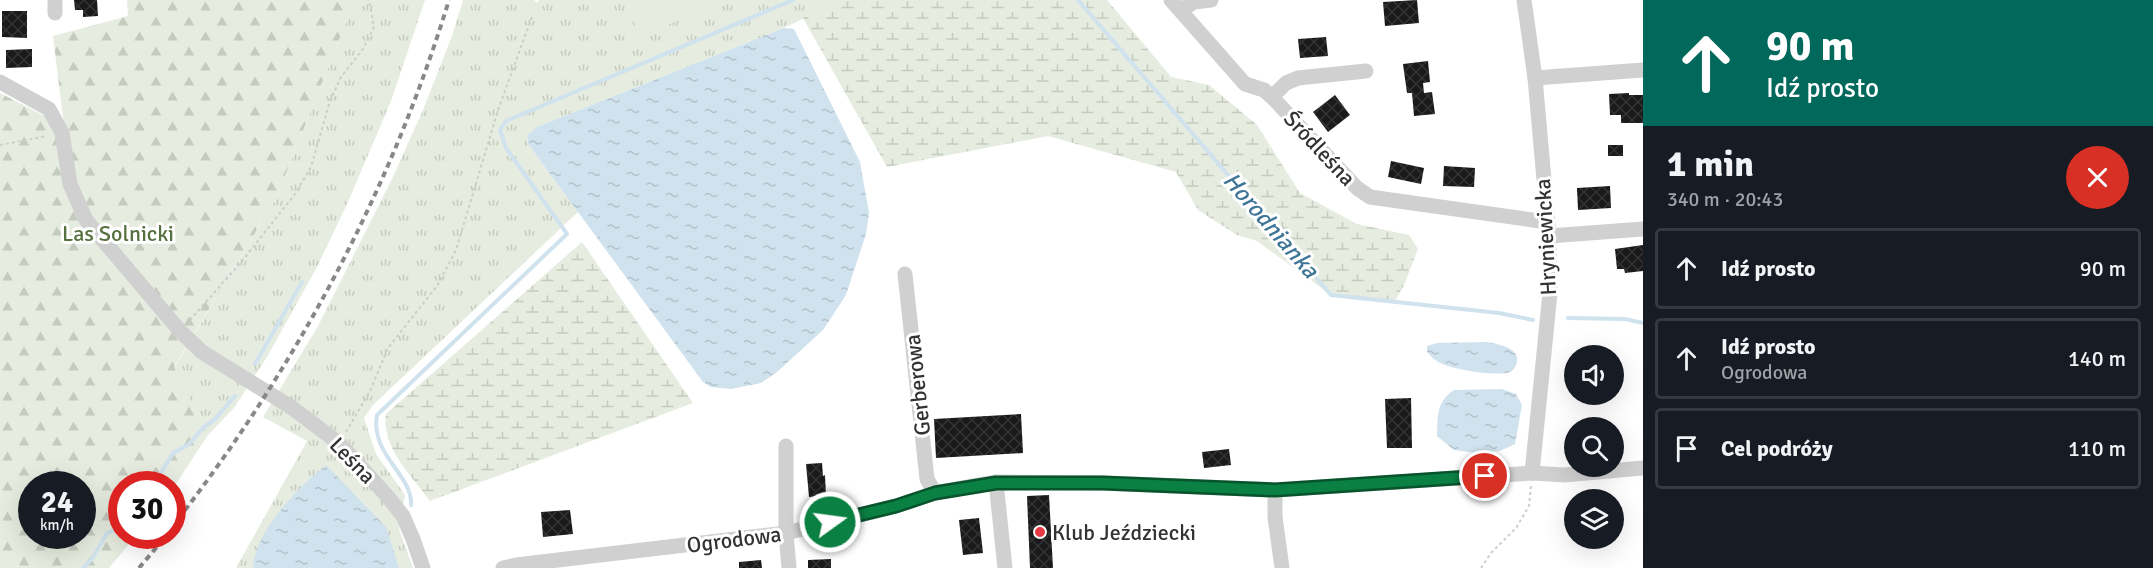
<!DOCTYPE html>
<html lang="pl">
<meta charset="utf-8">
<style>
body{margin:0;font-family:Signika,sans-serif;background:#20242c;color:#f1f3f6;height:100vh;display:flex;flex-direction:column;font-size:22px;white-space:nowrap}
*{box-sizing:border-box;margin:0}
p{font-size:20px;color:#9ea1a6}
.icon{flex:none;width:33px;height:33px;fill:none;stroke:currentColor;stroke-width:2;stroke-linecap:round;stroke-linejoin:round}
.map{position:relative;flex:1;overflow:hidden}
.side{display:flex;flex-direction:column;background:#171b24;width:510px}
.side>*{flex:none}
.banner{background:#00695c;color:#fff;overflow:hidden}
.controls{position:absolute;left:1564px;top:345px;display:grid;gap:12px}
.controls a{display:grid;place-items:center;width:60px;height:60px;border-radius:50%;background:#171b24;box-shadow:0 6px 24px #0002;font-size:30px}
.speed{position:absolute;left:18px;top:471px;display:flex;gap:12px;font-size:30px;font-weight:700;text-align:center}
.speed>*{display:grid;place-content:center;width:78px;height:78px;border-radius:50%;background:#171b24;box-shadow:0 6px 24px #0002;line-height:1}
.speed small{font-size:15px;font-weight:400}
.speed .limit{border:9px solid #d22;background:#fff;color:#111}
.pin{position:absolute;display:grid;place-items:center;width:51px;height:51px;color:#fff;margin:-26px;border:3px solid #fff;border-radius:50%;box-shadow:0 2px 6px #0007}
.me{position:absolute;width:66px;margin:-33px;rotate:76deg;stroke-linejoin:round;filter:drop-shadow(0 0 4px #0008)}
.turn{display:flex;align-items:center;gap:21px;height:126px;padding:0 24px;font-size:27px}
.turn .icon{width:78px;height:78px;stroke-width:2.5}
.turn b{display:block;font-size:42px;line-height:51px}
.round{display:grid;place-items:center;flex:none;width:63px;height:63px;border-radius:32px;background:#20242c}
.headline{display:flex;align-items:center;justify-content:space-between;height:102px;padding:0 24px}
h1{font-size:36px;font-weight:800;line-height:45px}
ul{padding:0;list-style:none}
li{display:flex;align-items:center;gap:18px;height:81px;margin:0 12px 9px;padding:0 12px;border:3px solid #363941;border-radius:6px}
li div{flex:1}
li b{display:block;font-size:22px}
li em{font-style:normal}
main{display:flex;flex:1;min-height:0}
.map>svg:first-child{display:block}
.grass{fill:url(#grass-tufts)}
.forest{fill:url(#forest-firs);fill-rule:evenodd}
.wetland{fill:url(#wetland-marsh)}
.garden{fill:#e6ecdf}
.water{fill:url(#water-ripples)}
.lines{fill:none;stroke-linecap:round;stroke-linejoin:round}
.stream{stroke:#cfe2ee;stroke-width:4}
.building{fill:url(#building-cross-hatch)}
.path{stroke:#cdcdcd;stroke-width:2;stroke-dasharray:3 3;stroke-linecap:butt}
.minor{stroke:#d0d0d0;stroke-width:15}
.rail{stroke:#888;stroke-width:4;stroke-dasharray:6 4.5;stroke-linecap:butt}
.route-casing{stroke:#07532c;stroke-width:15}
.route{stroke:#0b8043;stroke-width:10}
.poi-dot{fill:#e63946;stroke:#fff;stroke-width:2}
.labels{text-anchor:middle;stroke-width:6;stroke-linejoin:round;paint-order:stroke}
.street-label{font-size:22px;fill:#333;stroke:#fff}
.park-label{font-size:22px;fill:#56703f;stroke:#fff}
.poi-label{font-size:22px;fill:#333;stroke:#fff;text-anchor:start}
.water-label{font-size:24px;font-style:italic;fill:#3f7597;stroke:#fff}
</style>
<main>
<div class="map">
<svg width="1643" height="568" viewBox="0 0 1643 568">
<defs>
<pattern id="grass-tufts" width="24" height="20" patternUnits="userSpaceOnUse" patternTransform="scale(1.5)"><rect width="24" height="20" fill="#e6ecdf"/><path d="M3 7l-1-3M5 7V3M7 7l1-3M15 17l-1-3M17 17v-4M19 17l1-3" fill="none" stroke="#c6cbc0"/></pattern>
<pattern id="forest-firs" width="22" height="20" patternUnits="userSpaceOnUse" patternTransform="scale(1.5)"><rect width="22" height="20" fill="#e6ecdf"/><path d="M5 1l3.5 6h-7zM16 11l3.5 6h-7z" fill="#c6cbc0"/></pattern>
<pattern id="wetland-marsh" width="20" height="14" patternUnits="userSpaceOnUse" patternTransform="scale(1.5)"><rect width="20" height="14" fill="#e6ecdf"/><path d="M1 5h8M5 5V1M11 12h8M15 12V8" fill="none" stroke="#c6cbc0"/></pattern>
<pattern id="water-ripples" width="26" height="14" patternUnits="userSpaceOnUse" patternTransform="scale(1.5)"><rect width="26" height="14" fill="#cfe2ee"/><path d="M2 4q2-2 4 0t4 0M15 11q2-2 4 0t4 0" fill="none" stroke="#b2c2cd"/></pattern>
<pattern id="building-cross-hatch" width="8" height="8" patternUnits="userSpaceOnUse" patternTransform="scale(1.5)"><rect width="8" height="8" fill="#1a1a1a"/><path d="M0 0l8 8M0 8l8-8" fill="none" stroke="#333"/></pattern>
</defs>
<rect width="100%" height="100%" fill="#fff"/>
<g class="grass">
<polygon points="355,0 425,0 391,101 348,202 317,267 267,357 234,408 208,435 174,368 276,198"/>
<polygon points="463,0 534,0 537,3 539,0 841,0 784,28 537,127 527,135 528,144 578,212 373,405 364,418 376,454 405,495 399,529 413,568 236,568 307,441 263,417 317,328 392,179 423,110 452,36"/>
</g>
<path class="forest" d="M127,0H355L276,198L174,367L208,435L173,488L172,484H122V536H136L109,568H0V93L64,126L53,36L128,16ZM32,484H82V536H32Z"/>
<g class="wetland">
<polygon points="841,0 1107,0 1171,77 1209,85 1257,125 1300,193 1357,224 1409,235 1418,249 1404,285 1394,303 1331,295 1257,241 1237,235 1198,210 1176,172 1048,136 887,167 803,18"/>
<path d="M582,242L693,403L430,501C412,476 381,447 386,414Z"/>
</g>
<polygon class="garden" points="624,0 725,0 640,37"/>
<g class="water">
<polygon points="784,28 794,29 860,162 869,213 866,234 846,295 823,330 777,372 761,383 731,389 711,387 703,382 528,144 527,135 537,127"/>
<path d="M1488,342C1499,345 1523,348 1516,365C1515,367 1513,371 1510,372C1498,377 1447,369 1437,361C1433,359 1430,355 1427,352V346L1437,343Z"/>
<path d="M1454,390L1502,389L1516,394L1522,405L1515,444L1500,451L1477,453L1454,450L1437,436C1438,416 1436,402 1454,390Z"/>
<path d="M326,465L386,527L399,568H253C255,531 298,487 326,465Z"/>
</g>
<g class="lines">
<g class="stream">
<polyline points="1078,0 1331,295 1499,313 1533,320"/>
<polyline points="1568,318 1625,319 1643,323"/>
<polyline points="255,364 302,282"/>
<polyline points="154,484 173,453 188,445 204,427 214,420 235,396"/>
<path d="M411,505C413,475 370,455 377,415L567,234L506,148L500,130L506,121L793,0"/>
<polyline points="83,568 92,559 107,533 122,527"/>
</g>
</g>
<g class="building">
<polygon points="74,0 97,0 98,16 83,17 83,10 75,10"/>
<polygon points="1417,0 1419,23 1385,26 1383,2"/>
<polygon points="2,11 27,11 27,38 2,37"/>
<polygon points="1326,37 1328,56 1300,58 1298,39"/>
<polygon points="32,49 32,67 6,68 6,50"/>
<polygon points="1428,61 1430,82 1423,83 1424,93 1432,92 1435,114 1414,116 1412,93 1407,93 1403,64"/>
<polygon points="1629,93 1629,95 1643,95 1643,123 1621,123 1621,115 1610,115 1609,94"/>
<polygon points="1335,95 1350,115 1328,132 1313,112"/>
<rect x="1608" y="145" width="15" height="11"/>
<polygon points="1391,161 1424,168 1421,184 1388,177"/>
<polygon points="1444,166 1475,168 1474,187 1443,186"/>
<polygon points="1610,186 1611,208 1578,210 1577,188"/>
<polygon points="1643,245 1643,271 1625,273 1624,269 1617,269 1615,249"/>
<polygon points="1411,398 1412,448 1387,448 1385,399"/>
<polygon points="1021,414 1023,453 936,458 934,419"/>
<polygon points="1229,449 1231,465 1204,468 1202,452"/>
<polygon points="822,463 823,476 825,475 826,496 809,497 806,464"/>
<polygon points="1049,495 1053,568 1030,568 1027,496"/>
<polygon points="1575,509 1575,531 1570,531 1567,521 1568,510"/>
<polygon points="570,510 573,534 543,537 541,512"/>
<polygon points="979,518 983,553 963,555 959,520"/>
<polygon points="831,559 831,568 808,568 808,560"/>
<polygon points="761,560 762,568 739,568 739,562"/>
</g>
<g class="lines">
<g class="path">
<polyline points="0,145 47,136"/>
<polyline points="190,320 242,261 295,194 311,167 330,101 341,77 363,49 374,27 369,0"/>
<polyline points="346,432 370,391 388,348 437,286 456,250 499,107 532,17"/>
<polyline points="1481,568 1491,553 1516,528 1529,506 1531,486"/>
</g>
<g class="minor">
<polyline points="55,0 55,13"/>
<polyline points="1171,0 1245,84 1264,90 1272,97 1357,188 1370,197 1547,222"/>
<polyline points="1524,0 1535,78 1549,236 1550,293 1532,473"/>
<polyline points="1181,10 1194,2 1211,0"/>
<polyline points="1535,78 1643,70"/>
<polyline points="0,82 49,109 62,133 70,184 86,220 180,331 202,352 291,407 340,444 388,497 403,516 413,539 423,568"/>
<polyline points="1272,97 1286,83 1298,78 1366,71"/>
<polyline points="1549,236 1643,229"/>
<polyline points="905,274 927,479 935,493"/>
<polyline points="786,446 786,533 789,568"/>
<polyline points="996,482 1005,568"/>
<polyline points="503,568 516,565 786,533 896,506 935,493 996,482 1103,483 1275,490"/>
<polyline points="1282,568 1275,517 1275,490 1532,473 1564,475 1643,468"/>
</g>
<g class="rail">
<path d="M172,527C295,370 391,190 449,0"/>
<polyline points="139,568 166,536"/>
</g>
</g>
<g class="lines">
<defs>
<polyline id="route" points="830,522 896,506 935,493 996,483 1103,483 1275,490 1485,476"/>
</defs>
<use href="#route" class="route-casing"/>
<use href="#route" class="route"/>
</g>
<circle class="poi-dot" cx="1040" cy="532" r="6"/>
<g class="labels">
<g class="street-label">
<text transform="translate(1320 148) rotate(47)" y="8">Śródleśna</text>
<text transform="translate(1545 237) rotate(-93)" y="8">Hryniewicka</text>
<text transform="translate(917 385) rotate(-96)" y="8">Gerberowa</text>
<text transform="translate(353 460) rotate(46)" y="8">Leśna</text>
<text transform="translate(734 539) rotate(-7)" y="8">Ogrodowa</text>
</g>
<g class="park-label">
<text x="118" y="241">Las Solnicki</text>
</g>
<g class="poi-label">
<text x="1052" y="540">Klub Jeździecki</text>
</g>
<g class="water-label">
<text transform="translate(1271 225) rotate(49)" y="8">Horodnianka</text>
</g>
</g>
</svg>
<div class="controls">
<a><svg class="icon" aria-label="sound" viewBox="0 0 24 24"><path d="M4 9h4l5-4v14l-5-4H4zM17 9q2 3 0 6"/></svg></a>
<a><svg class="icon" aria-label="search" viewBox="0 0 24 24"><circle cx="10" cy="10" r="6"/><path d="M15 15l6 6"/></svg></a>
<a><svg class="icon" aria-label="layers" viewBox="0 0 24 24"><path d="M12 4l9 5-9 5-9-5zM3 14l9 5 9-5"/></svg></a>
</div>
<div class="speed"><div>24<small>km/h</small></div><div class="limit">30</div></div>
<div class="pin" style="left:1485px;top:476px;background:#d93025"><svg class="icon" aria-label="arrive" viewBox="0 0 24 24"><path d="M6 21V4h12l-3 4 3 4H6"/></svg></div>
<svg class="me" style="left:830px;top:522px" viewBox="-20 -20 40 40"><circle r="17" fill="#0b8043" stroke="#fff" stroke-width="3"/><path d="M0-11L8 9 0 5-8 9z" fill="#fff"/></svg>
</div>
<section class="side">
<div class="banner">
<div class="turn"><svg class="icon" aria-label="ahead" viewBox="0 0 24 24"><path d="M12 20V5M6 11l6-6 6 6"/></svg><div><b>90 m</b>Idź prosto</div></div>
</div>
<div class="headline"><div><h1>1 min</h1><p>340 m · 20:43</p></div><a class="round" style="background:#d93025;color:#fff"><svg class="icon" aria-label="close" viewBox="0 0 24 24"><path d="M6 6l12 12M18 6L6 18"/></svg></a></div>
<ul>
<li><svg class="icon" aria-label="ahead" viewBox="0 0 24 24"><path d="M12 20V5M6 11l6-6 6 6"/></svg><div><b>Idź prosto</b></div><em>90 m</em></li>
<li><svg class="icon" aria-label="ahead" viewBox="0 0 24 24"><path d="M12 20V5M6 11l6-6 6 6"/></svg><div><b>Idź prosto</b><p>Ogrodowa</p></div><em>140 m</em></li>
<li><svg class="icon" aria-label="arrive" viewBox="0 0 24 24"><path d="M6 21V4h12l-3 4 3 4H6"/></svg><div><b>Cel podróży</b></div><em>110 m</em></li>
</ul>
</section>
</main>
